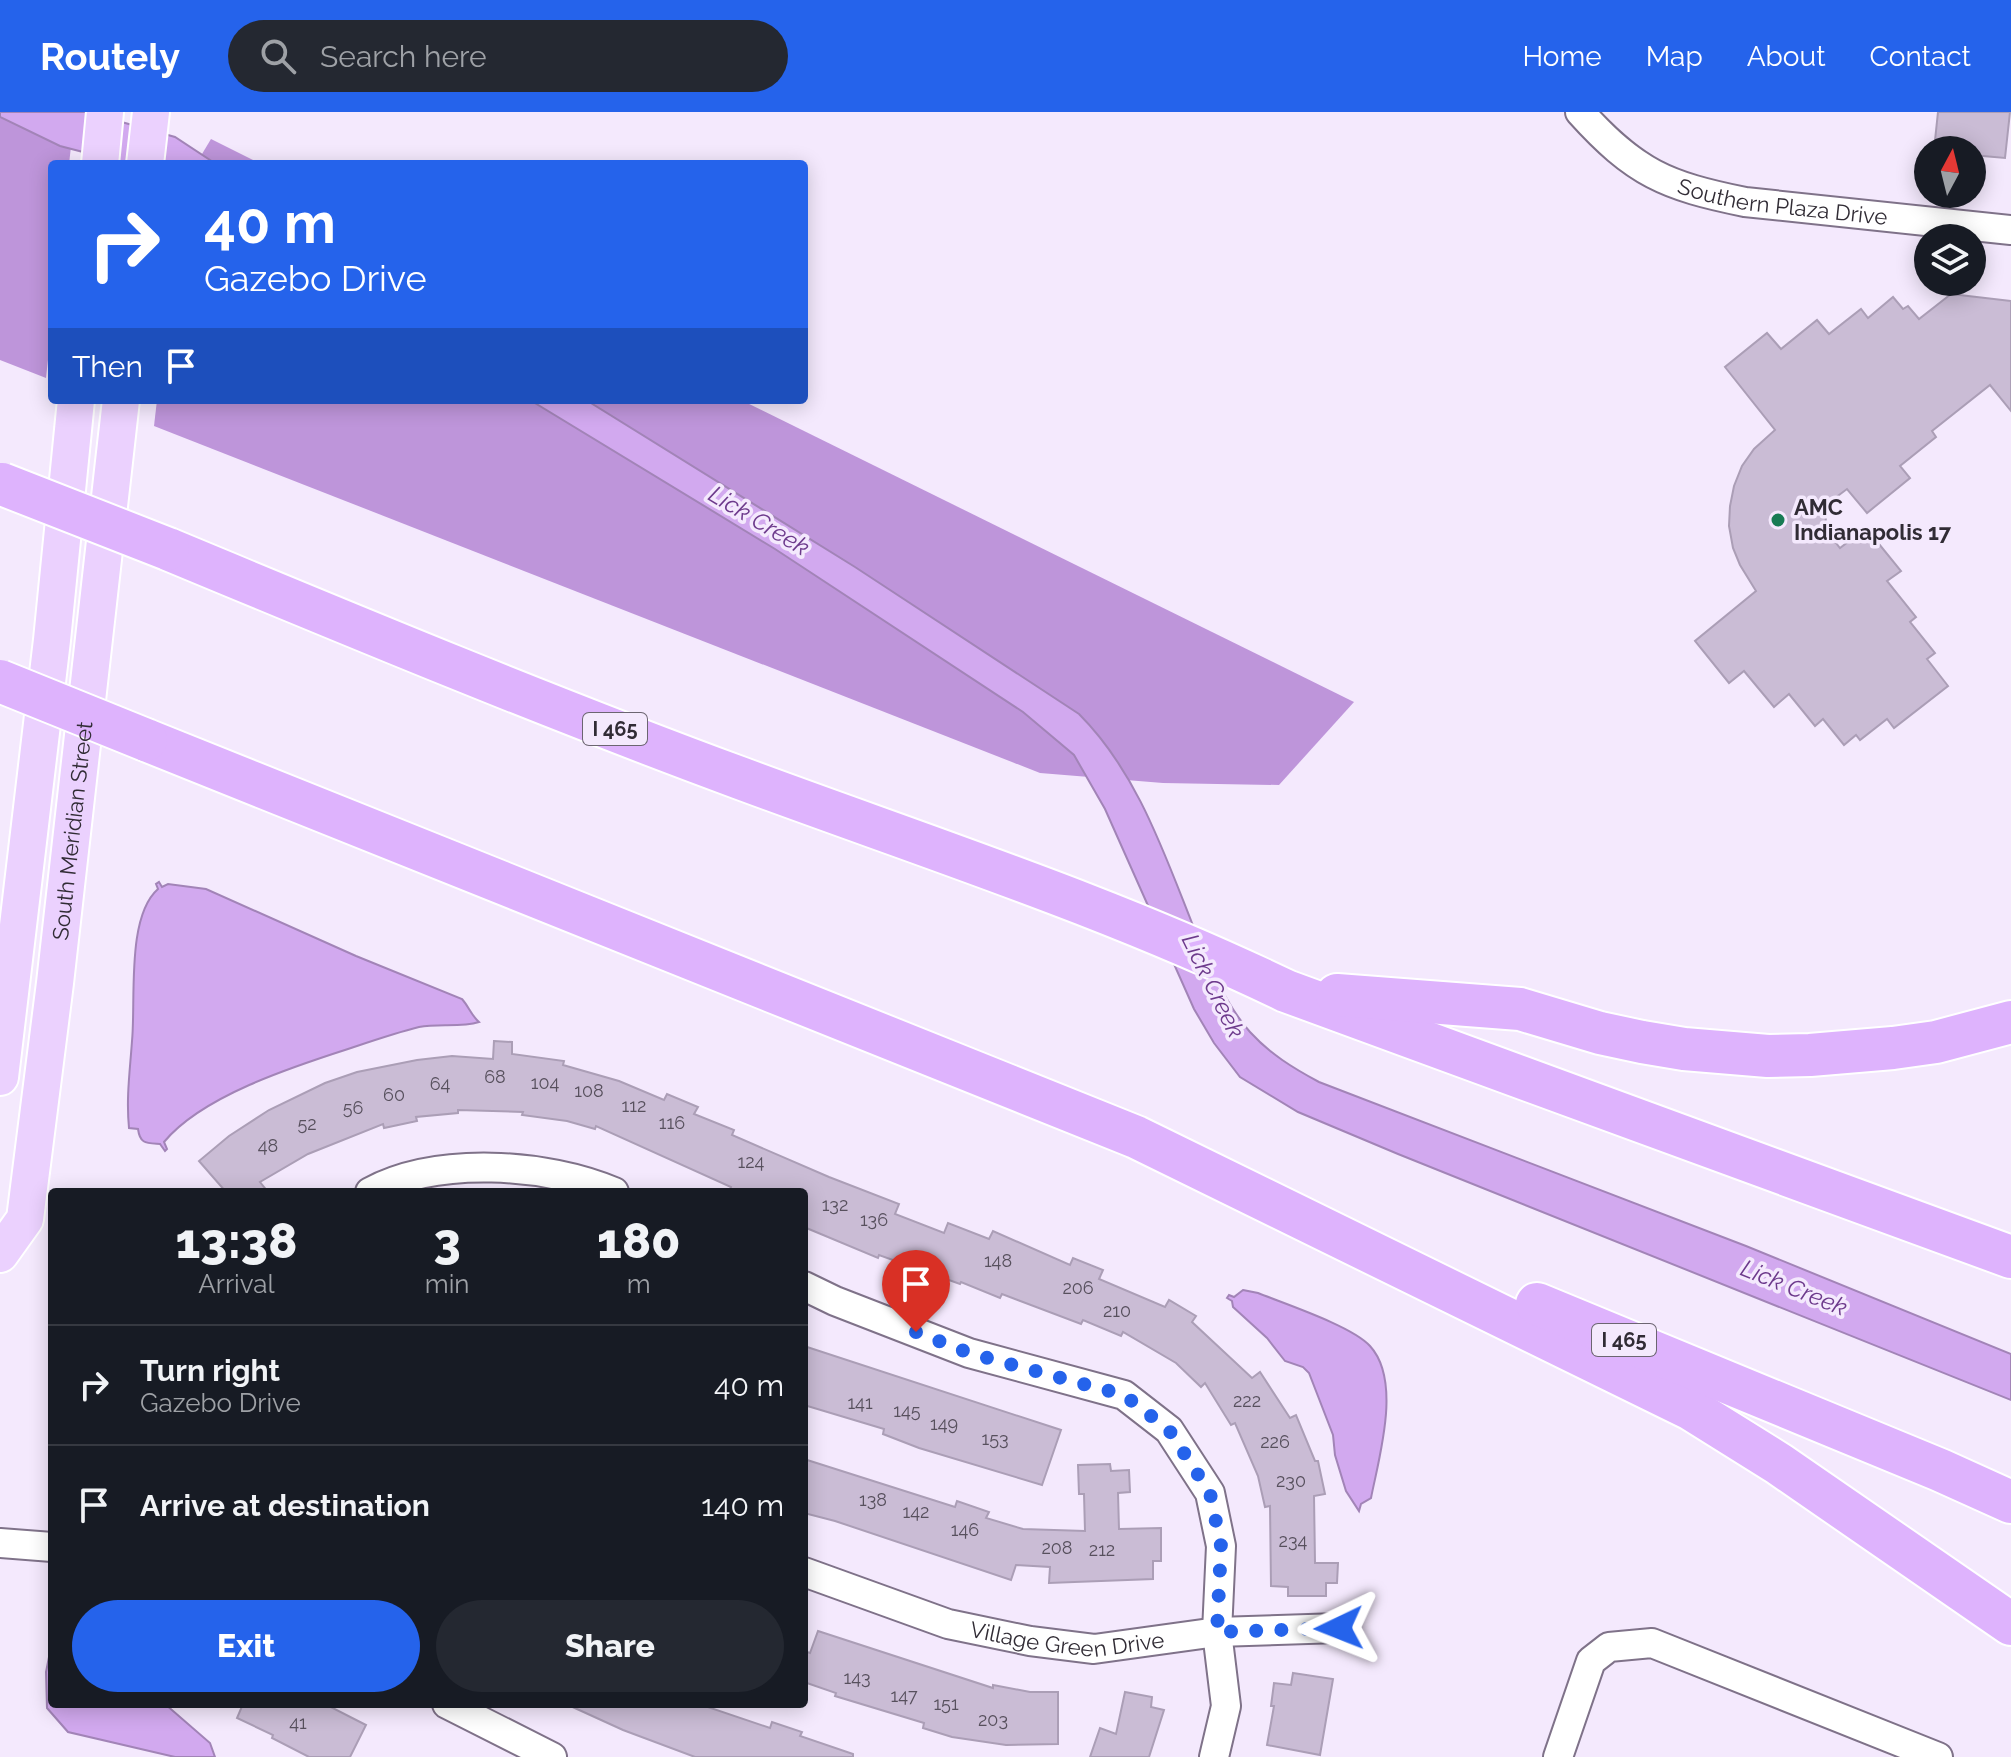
<!DOCTYPE html>
<style>
body{margin:0;font-family:Raleway,sans-serif;background:#242831;color:#f1f3f6;height:100vh;display:flex;flex-direction:column;font-size:30px;white-space:nowrap}
*{box-sizing:border-box;margin:0}
p{font-size:26px;color:#9ea1a6}
.icon{flex:none;width:44px;height:44px;fill:none;stroke:currentColor;stroke-width:2;stroke-linecap:round;stroke-linejoin:round}
.map{position:relative;flex:1;overflow:hidden}
.sheet{position:absolute;left:48px;top:1076px;width:760px;height:520px;display:flex;flex-direction:column;background:#171b24;border-radius:8px;box-shadow:0 4px 20px #0003}
.sheet>*{flex:none}
.banner{position:absolute;left:48px;top:48px;width:760px;height:244px;border-radius:8px;box-shadow:0 4px 20px #0003;background:#2563eb;color:#fff;overflow:hidden}
.needle{width:52px;rotate:7deg}
.buttons{position:absolute;left:1914px;top:24px;display:grid;gap:16px}
.buttons a{display:grid;place-items:center;width:72px;height:72px;border-radius:50%;background:#171b24;box-shadow:0 4px 20px #0003;font-size:40px}
.pin{position:absolute;display:grid;place-items:center;width:68px;height:68px;color:#fff;margin:-82px -34px;border-radius:50% 50% 50% 0;rotate:-45deg;box-shadow:0 0 8px #0007}
.pin .icon{rotate:45deg}
.me{position:absolute;width:88px;margin:-44px;rotate:268deg;stroke-linejoin:round;filter:drop-shadow(0 0 6px #0008)}
.turn{display:flex;align-items:center;gap:28px;height:168px;padding:0 24px;font-size:36px}
.turn .icon{width:104px;height:104px;stroke-width:2.5}
.turn b{display:block;font-size:56px;line-height:68px}
.then{display:flex;align-items:center;height:76px;padding:0 24px;background:#0003;gap:16px;font-size:30px}
.eta{display:flex;justify-content:space-evenly;align-items:center;height:136px;text-align:center}
.eta b{font-size:48px;font-weight:800;line-height:56px}
.cta{display:flex;gap:16px;margin-top:auto;padding:16px 24px}
.cta a{flex:1;height:92px;border-radius:48px;background:#2563eb;color:#fff;font-size:32px;font-weight:800;line-height:92px;text-align:center}
.cta a+a{background:#242831;color:#f1f3f6}
ul{padding:0;list-style:none}
li{display:flex;align-items:center;gap:24px;height:120px;padding:0 24px;border-top:2px solid #363941}
li div{flex:1}
li b{display:block;font-size:30px}
li em{font-style:normal}
header{display:flex;align-items:center;gap:48px;box-sizing:border-box;height:112px;padding:0 40px;background:#2563eb;color:#fff}
header strong{font-size:38px}
nav{display:flex;gap:44px;margin-inline-start:auto;font-size:28px}
.search{width:560px;height:72px;background:#242831;display:flex;align-items:center;gap:20px;box-sizing:border-box;padding:0 28px;border-radius:44px;color:#9ea1a6;font-size:30px}
.map>svg:first-child{display:block}
.forest{fill:#be95da}
.water{fill:#d2a9ef;stroke:#a284b7;stroke-width:2}
.building{fill:#cabcd5;stroke:#ab9eb6;stroke-width:2}
.lines{fill:none;stroke-linecap:round;stroke-linejoin:round}
.minor-casing{stroke:#7f7289;stroke-width:32}
.major-casing{stroke:#fff;stroke-width:40}
.highway-casing{stroke:#fff;stroke-width:46}
.minor{stroke:#fff;stroke-width:28}
.major{stroke:#ebd1fe;stroke-width:36}
.highway{stroke:#deb3fd;stroke-width:42}
.highway-bridge-casing{stroke:#fff;stroke-width:46;stroke-linecap:butt}
.highway-bridge{stroke:#deb3fd;stroke-width:42}
.route{stroke:#2563eb;stroke-width:14;stroke-dasharray:0 25.2}
.poi-dot{fill:#187b54;stroke:#f4e9fd;stroke-width:3}
.labels{text-anchor:middle;stroke-width:7;stroke-linejoin:round;paint-order:stroke}
.number-label{font-size:18px;fill:#57505d}
.shield{fill:#f4e9fd;stroke:#6c6571;stroke-width:2}
.shield-label{font-size:20px;font-weight:bold;fill:#312c35}
.street-label{font-size:22px;fill:#312c35;stroke:#f4e9fd}
.poi-label{font-size:22px;font-weight:bold;fill:#312c35;stroke:#f4e9fd;text-anchor:start}
.water-label{font-size:24px;font-style:italic;fill:#6d3a8c;stroke:#f4e9fd}
</style>
<header>
<strong>Routely</strong>
<div class="search"><svg class="icon" aria-label="search" viewBox="0 0 24 24"><circle cx="10" cy="10" r="6"/><path d="M15 15l6 6"/></svg>Search here</div>
<nav><a>Home</a><a>Map</a><a>About</a><a>Contact</a></nav>
</header>
<div class="map">
<svg width="2011" height="1645" viewBox="0 0 2011 1645">
<rect width="100%" height="100%" fill="#f4e9fd"/>
<g class="forest">
<polygon points="0,0 75,0 69,52 52,52 52,211 46,266 0,248"/>
<polygon points="211,27 261,52 196,52"/>
<polygon points="157,288 741,288 1354,590 1279,673 1163,671 1040,661 154,314"/>
</g>
<g class="water">
<polygon points="0,0 86,0 175,25 216,52 129,52 60,34 0,5"/>
<path d="M530,288H586L855,455L1079,602C1136,659 1163,738 1192,811C1206,846 1225,892 1250,920C1270,942 1293,956 1319,970L1746,1134L2011,1242V1288L1398,1042L1298,1000L1240,965L1214,931L1194,897L1105,697L1074,643L1023,600L775,437Z"/>
<path d="M159,770L162,775L168,772L206,777L356,844L462,887C469,895 471,903 479,910C460,916 439,911 419,915C395,921 372,929 348,937C292,955 202,984 164,1030L167,1037L165,1039L160,1032C146,1031 140,1032 138,1017L129,1016C126,986 130,958 132,929C136,889 126,805 158,777L156,772Z"/>
<path d="M1243,1178L1258,1181C1285,1192 1352,1214 1370,1234C1402,1269 1379,1345 1371,1386L1361,1392L1359,1399L1346,1379L1335,1343L1333,1323L1309,1261L1303,1255L1285,1249L1267,1226L1233,1195L1232,1189L1227,1186L1229,1183L1234,1185Z"/>
<polygon points="52,1530 52,1592 165,1592 210,1631 215,1645 175,1645 68,1620 47,1596 46,1560"/>
</g>
<g class="building">
<polygon points="1938,0 2010,0 2005,46 1972,43 1972,38 1934,38"/>
<polygon points="1951,182 2011,189 2011,299 1990,273 1932,319 1936,325 1900,354 1910,366 1867,401 1847,377 1827,392 1825,417 1840,436 1866,416 1901,459 1887,469 1916,505 1910,510 1935,541 1927,547 1948,574 1894,616 1887,607 1860,628 1856,623 1844,633 1823,607 1815,614 1789,582 1774,595 1744,559 1729,571 1695,529 1756,479 1740,453 1733,436 1729,414 1730,394 1734,374 1742,354 1754,337 1775,318 1725,255 1767,221 1781,237 1817,208 1829,222 1861,197 1868,206 1893,185 1903,197 1908,194 1919,207"/>
<polygon points="494,929 512,930 512,942 564,949 563,953 619,969 664,988 667,982 698,995 694,1002 734,1018 732,1023 829,1065 899,1092 895,1102 944,1121 948,1111 989,1127 993,1119 1070,1153 1073,1146 1103,1158 1099,1167 1165,1195 1169,1188 1196,1204 1192,1210 1252,1266 1260,1260 1290,1306 1296,1303 1315,1349 1318,1349 1325,1382 1314,1384 1315,1451 1338,1451 1337,1471 1326,1471 1326,1484 1288,1484 1288,1475 1271,1474 1270,1394 1265,1395 1258,1364 1235,1311 1231,1313 1205,1271 1201,1275 1176,1251 1123,1220 1121,1224 1083,1208 1081,1212 1002,1182 1000,1186 961,1170 960,1172 879,1143 878,1146 804,1115 804,1080 729,1080 731,1075 596,1014 595,1017 567,1009 522,1003 523,1000 458,998 458,1001 416,1005 417,1009 384,1016 383,1012 308,1042 260,1070 268,1080 226,1080 199,1049 229,1024 269,998 325,971 357,960 417,948 452,944 493,947"/>
<polygon points="804,1234 1061,1318 1042,1373 919,1336 883,1322 884,1317 804,1293"/>
<polygon points="804,1347 955,1395 957,1389 989,1400 986,1406 1023,1417 1085,1419 1084,1382 1079,1382 1078,1353 1110,1352 1111,1359 1129,1358 1130,1380 1118,1381 1119,1417 1161,1416 1161,1449 1153,1449 1153,1467 1049,1471 1050,1455 1016,1453 1011,1468 835,1409 804,1401"/>
<polygon points="818,1519 993,1576 993,1573 1030,1580 1058,1580 1058,1632 1006,1633 952,1625 923,1616 924,1611 835,1584 836,1581 804,1570 804,1539 810,1541"/>
<polygon points="1293,1561 1333,1567 1320,1643 1267,1633 1274,1594 1271,1594 1274,1571 1291,1573"/>
<polygon points="1125,1580 1152,1585 1151,1595 1164,1598 1149,1645 1090,1645 1100,1616 1116,1622"/>
<polygon points="243,1592 325,1592 366,1613 350,1645 309,1645 272,1626 273,1623 237,1606"/>
<polygon points="566,1592 699,1592 770,1616 772,1610 802,1620 800,1624 853,1642 853,1645 695,1645 623,1618"/>
</g>
<g class="lines">
<defs>
<g id="minor">
<path id="s1" d="M1580,0C1635,61 1666,74 1745,90L2011,118"/>
<path d="M370,1080C437,1044 546,1051 614,1080"/>
<polyline points="804,1174 835,1189 969,1241 1124,1283 1169,1318 1210,1381 1221,1434 1217,1520 1226,1594 1214,1645"/>
<polyline points="0,1431 52,1435"/>
<path id="s2" d="M804,1460L948,1512L1030,1529L1094,1537L1217,1520L1339,1516"/>
<polyline points="447,1592 552,1645"/>
<polyline points="1558,1645 1591,1549 1609,1535 1652,1531 1938,1645"/>
</g>
<g id="major">
<polyline points="100,52 105,0"/>
<polyline points="145,52 151,0"/>
<polyline points="0,965 52,528 76,288"/>
<path id="s3" d="M0,1142L25,1107L55,871L121,288"/>
</g>
<g id="highway">
<path d="M168,437C358,516 548,595 740,666C923,734 1110,794 1286,879L2011,1145"/>
<polyline points="146,628 1136,1025 1691,1297 1779,1352 2011,1512"/>
<polyline points="1337,883 1520,897 1600,921 1642,930 1684,937 1768,944 1810,943 1893,936 1936,930 2011,910"/>
<polyline points="1537,1192 1940,1358 2011,1390"/>
</g>
</defs>
<use href="#minor" class="minor-casing"/>
<use href="#major" class="major-casing"/>
<use href="#highway" class="highway-casing"/>
<use href="#minor" class="minor"/>
<use href="#major" class="major"/>
<use href="#highway" class="highway"/>
<defs>
<g id="highway-bridge">
<polyline points="2,372 168,437"/>
<polyline points="0,569 146,628"/>
</g>
</defs>
<use href="#highway-bridge" class="highway-bridge-casing"/>
<use href="#highway-bridge" class="highway-bridge"/>
</g>
<g class="lines">
<polyline class="route" points="916,1220 969,1241 1124,1283 1169,1318 1210,1381 1221,1434 1217,1520 1339,1516"/>
</g>
<circle class="poi-dot" cx="1778" cy="408" r="8"/>
<g class="labels">
<g class="number-label">
<text x="495" y="971">68</text>
<text x="545" y="977">104</text>
<text x="440" y="978">64</text>
<text x="589" y="985">108</text>
<text x="394" y="989">60</text>
<text x="634" y="1000">112</text>
<text x="353" y="1002">56</text>
<text x="672" y="1017">116</text>
<text x="307" y="1018">52</text>
<text x="268" y="1040">48</text>
<text x="751" y="1056">124</text>
<text x="835" y="1099">132</text>
<text x="874" y="1114">136</text>
<text x="998" y="1155">148</text>
<text x="1078" y="1182">206</text>
<text x="1117" y="1205">210</text>
<text x="1247" y="1295">222</text>
<text x="860" y="1297">141</text>
<text x="907" y="1305">145</text>
<text x="944" y="1318">149</text>
<text x="995" y="1333">153</text>
<text x="1275" y="1336">226</text>
<text x="1291" y="1375">230</text>
<text x="873" y="1394">138</text>
<text x="916" y="1406">142</text>
<text x="965" y="1424">146</text>
<text x="1293" y="1435">234</text>
<text x="1057" y="1442">208</text>
<text x="1102" y="1444">212</text>
<text x="857" y="1572">143</text>
<text x="904" y="1590">147</text>
<text x="946" y="1598">151</text>
<text x="993" y="1614">203</text>
<text x="298" y="1617">41</text>
</g>
<g class="shield">
<rect x="583" y="601" width="64" height="32" rx="6"/>
<rect x="1592" y="1212" width="64" height="32" rx="6"/>
</g>
<g class="shield-label">
<text x="615" y="624">I 465</text>
<text x="1624" y="1235">I 465</text>
</g>
<g class="street-label">
<text dy="8" stroke="none"><textPath href="#s1" startOffset="230">Southern Plaza Drive</textPath></text>
<text dy="8" stroke="none"><textPath href="#s3" startOffset="434">South Meridian Street</textPath></text>
<text dy="8" stroke="none"><textPath href="#s2" startOffset="274">Village Green Drive</textPath></text>
</g>
<g class="poi-label">
<text x="1794" y="403">AMC<tspan x="1794" dy="25">Indianapolis 17</tspan></text>
</g>
<g class="water-label">
<text transform="translate(759 409) rotate(31)" y="8">Lick Creek</text>
<text transform="translate(1213 874) rotate(64)" y="8">Lick Creek</text>
<text transform="translate(1794 1176) rotate(22)" y="8">Lick Creek</text>
</g>
</g>
</svg>
<div class="buttons">
<a><svg class="needle" viewBox="-14 -14 28 28"><path d="M0-13l5 13h-10z" fill="#e53935"/><path d="M0 13l5-13h-10z" fill="#9ea1a6"/></svg></a>
<a><svg class="icon" aria-label="layers" viewBox="0 0 24 24"><path d="M12 4l9 5-9 5-9-5zM3 14l9 5 9-5"/></svg></a>
</div>
<div class="pin" style="left:916px;top:1220px;background:#d93025"><svg class="icon" aria-label="arrive" viewBox="0 0 24 24"><path d="M6 21V4h12l-3 4 3 4H6"/></svg></div>
<svg class="me" style="left:1339px;top:1516px" viewBox="-20 -20 40 40"><path d="M0-17L14 15 0 8-14 15z" fill="#2563eb" stroke="#fff" stroke-width="4"/></svg>
<div class="banner">
<div class="turn"><svg class="icon" aria-label="right" viewBox="0 0 24 24"><path d="M7 20v-9h11M14 6l5 5-5 5"/></svg><div><b>40 m</b>Gazebo Drive</div></div>
<div class="then">Then<svg class="icon" aria-label="arrive" viewBox="0 0 24 24"><path d="M6 21V4h12l-3 4 3 4H6"/></svg></div>
</div>
<section class="sheet">
<div class="eta">
<div><b>13:38</b><p>Arrival</p></div>
<div><b>3</b><p>min</p></div>
<div><b>180</b><p>m</p></div>
</div>
<ul>
<li><svg class="icon" aria-label="right" viewBox="0 0 24 24"><path d="M7 20v-9h11M14 6l5 5-5 5"/></svg><div><b>Turn right</b><p>Gazebo Drive</p></div><em>40 m</em></li>
<li><svg class="icon" aria-label="arrive" viewBox="0 0 24 24"><path d="M6 21V4h12l-3 4 3 4H6"/></svg><div><b>Arrive at destination</b></div><em>140 m</em></li>
</ul>
<div class="cta"><a>Exit</a><a>Share</a></div>
</section>
</div>
